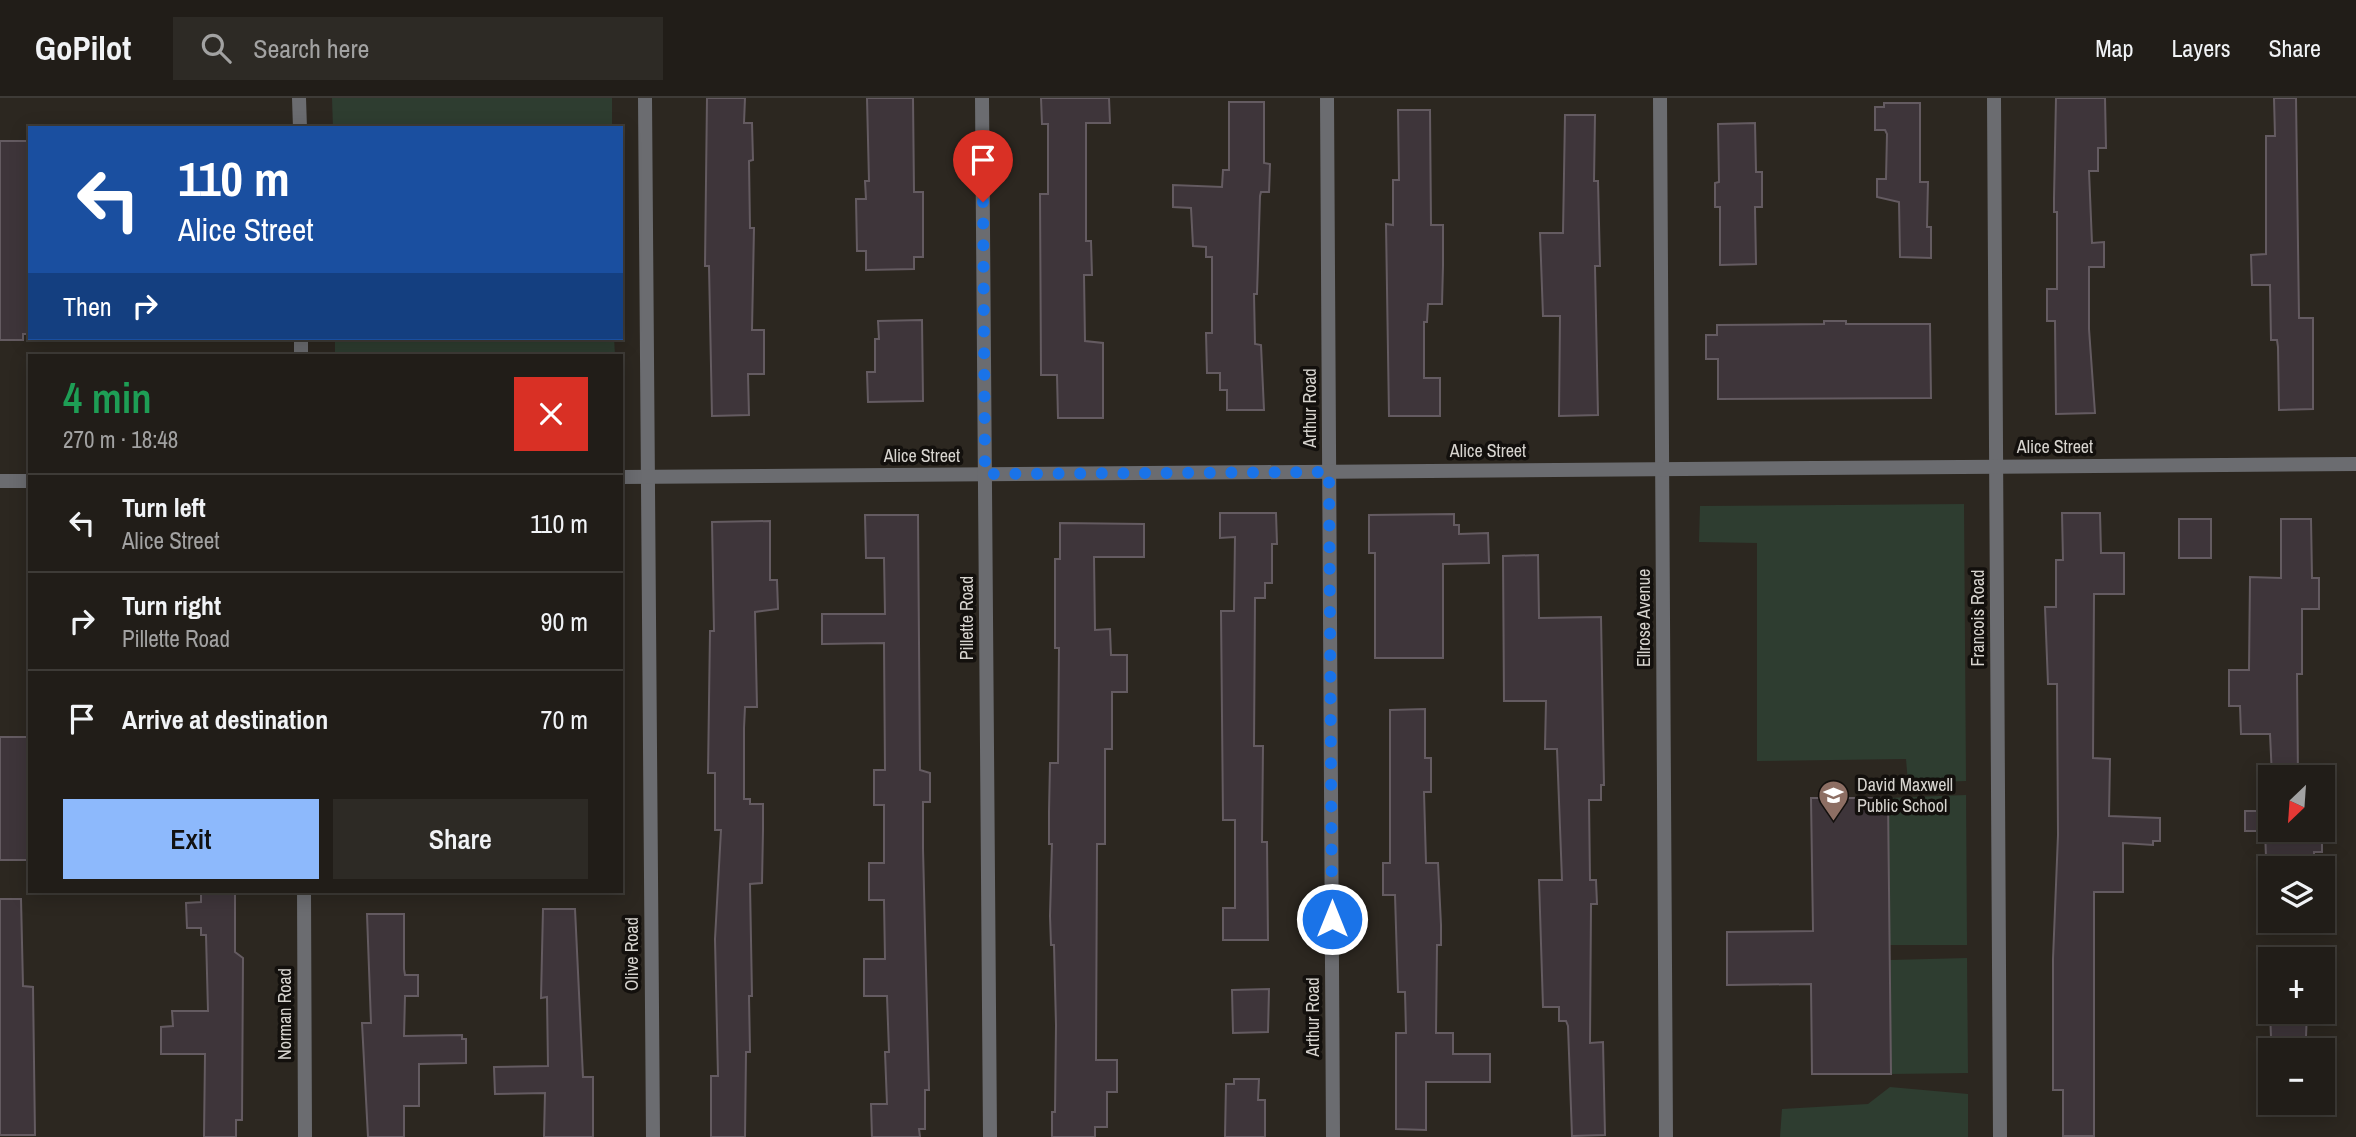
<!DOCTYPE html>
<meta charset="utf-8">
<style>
body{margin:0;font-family:"Archivo Narrow",sans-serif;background:#2d2a25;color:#f1f3f6;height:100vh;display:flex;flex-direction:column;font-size:26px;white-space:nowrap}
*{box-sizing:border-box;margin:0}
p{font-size:23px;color:#a2a2a2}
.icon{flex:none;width:38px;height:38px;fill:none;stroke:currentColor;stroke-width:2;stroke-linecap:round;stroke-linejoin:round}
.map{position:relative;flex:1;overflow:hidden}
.side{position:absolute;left:28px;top:256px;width:595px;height:539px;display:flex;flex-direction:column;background:#211d18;border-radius:0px;box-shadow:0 4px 18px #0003,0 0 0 2px #3e3b37}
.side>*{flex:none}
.top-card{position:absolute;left:28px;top:28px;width:595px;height:214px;border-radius:0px;box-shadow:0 4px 18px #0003,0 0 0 2px #3e3b37;background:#1a4fa0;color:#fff;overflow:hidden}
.needle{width:46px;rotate:205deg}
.fabs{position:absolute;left:2258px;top:667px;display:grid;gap:14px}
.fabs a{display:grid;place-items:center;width:77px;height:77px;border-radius:0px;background:#211d18;box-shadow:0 4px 18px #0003,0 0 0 2px #3e3b37;font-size:35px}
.pin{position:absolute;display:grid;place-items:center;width:60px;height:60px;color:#fff;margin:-72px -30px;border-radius:50% 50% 50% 0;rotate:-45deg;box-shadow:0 0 7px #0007}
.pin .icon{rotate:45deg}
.me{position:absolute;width:77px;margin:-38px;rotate:0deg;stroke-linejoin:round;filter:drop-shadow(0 0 5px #0008)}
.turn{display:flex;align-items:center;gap:24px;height:147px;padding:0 35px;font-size:32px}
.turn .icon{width:91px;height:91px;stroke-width:2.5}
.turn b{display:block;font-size:49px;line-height:60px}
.then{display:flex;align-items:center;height:66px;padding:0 35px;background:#0003;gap:14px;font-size:26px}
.round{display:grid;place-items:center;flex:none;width:74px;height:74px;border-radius:0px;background:#2d2a25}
.headline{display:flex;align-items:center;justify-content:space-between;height:119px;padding:0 35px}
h1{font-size:42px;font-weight:600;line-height:52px;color:#1e9e55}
.cta{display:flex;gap:14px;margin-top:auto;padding:14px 35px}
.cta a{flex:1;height:80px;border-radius:0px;background:#8db9fc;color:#111;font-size:28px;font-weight:600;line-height:80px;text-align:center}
.cta a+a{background:#2d2a25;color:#f1f3f6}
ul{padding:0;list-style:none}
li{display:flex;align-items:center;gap:21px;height:98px;padding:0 35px;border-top:2px solid #3e3b37}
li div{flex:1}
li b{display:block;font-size:26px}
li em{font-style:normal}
header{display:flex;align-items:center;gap:42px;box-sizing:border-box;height:98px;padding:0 35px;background:#211d18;border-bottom:2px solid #3e3b37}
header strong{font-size:33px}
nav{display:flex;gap:38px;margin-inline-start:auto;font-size:24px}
.search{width:490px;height:63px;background:#2d2a25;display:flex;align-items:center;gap:18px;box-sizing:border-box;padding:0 24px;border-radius:0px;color:#a2a2a2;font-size:26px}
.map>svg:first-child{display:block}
.green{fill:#2e3d30}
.building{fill:#3e353a;stroke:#645b61;stroke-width:2}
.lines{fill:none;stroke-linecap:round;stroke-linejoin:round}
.minor{stroke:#6b6c70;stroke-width:14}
.tertiary{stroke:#6b6c70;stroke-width:14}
.route{stroke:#1a73e8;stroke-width:12;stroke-dasharray:0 21.6}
.labels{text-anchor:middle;stroke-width:7;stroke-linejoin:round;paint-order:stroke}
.street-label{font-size:18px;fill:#d7d4cf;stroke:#13100d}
.poi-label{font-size:18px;fill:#d7d4cf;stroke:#13100d;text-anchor:start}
</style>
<header>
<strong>GoPilot</strong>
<div class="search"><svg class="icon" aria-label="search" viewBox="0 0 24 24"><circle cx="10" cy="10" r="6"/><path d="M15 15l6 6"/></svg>Search here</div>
<nav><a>Map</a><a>Layers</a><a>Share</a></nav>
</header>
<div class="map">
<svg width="2356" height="1039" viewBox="0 0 2356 1039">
<rect width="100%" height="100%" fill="#2c2720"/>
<g class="green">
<polygon points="332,0 612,0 612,30 333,30"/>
<polygon points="335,240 614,240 615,257 335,257"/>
<polygon points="1964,406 1966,683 1908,685 1906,661 1757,663 1757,445 1699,444 1700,408"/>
<polygon points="1966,697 1967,847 1890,847 1888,700"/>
<polygon points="1967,860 1968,975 1891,976 1890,862"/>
<polygon points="1890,989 1968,996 1968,1039 1780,1039 1782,1011 1868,1006"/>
</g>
<g class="building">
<polygon points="707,0 745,0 744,25 752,25 753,62 749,63 750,130 754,130 752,232 764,232 764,276 748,276 749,317 712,318 709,168 705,168"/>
<polygon points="867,0 913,0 914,94 923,94 923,159 914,159 914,171 866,172 866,153 857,153 856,101 866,101 865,83 869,83"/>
<polygon points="1041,0 1109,0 1110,25 1086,25 1086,143 1091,143 1092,177 1084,177 1085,243 1103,245 1103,320 1058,320 1057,277 1041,277 1040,96 1048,96 1048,26 1042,26"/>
<polygon points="2056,0 2105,0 2106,50 2098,50 2098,73 2089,73 2092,145 2104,144 2104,169 2089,169 2089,231 2095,315 2056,316 2055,223 2047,223 2047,191 2057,191 2057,114 2054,114 2054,100"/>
<polygon points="2274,0 2296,0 2299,220 2313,220 2313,311 2279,312 2278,249 2277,242 2271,242 2270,187 2252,187 2251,157 2266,156 2266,38 2275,38"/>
<polygon points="1229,4 1264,4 1264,65 1270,66 1269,94 1261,94 1260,98 1257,196 1254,196 1255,246 1261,247 1264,312 1227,312 1227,292 1220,292 1220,275 1207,275 1206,235 1212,235 1212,159 1206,159 1206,149 1193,148 1191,110 1173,109 1173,87 1222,89 1223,72 1229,72"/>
<polygon points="1884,5 1920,5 1920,84 1928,84 1927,129 1931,129 1931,160 1900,159 1899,104 1877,99 1877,81 1886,81 1887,36 1885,32 1875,32 1875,9 1884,9"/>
<polygon points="1398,12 1430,12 1431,127 1443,127 1443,168 1442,206 1428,206 1427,224 1424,224 1424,280 1440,280 1440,318 1389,318 1386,126 1393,127 1393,82 1399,82"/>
<polygon points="1565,17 1595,17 1594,83 1598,83 1600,168 1595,168 1598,317 1559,318 1560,218 1543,218 1540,135 1563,135"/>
<polygon points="1755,25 1756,74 1762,74 1762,109 1755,109 1756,166 1720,167 1720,109 1715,109 1715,85 1719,84 1718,26"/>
<polygon points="0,43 29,43 30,236 23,236 23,242 0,242"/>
<polygon points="922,222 923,303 868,304 867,274 875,274 875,241 879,241 878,223"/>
<polygon points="1824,223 1846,223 1846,226 1930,226 1931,300 1718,301 1718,261 1706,261 1706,237 1717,237 1717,227 1824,226"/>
<polygon points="1220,415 1276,415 1277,446 1272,446 1272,485 1265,485 1265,500 1255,500 1254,648 1263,648 1262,744 1267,744 1268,842 1223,842 1223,810 1235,810 1235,722 1223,722 1221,513 1234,513 1235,439 1220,440"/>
<polygon points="2062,415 2100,415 2101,455 2124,455 2124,496 2094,496 2093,660 2110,661 2109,718 2160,720 2160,743 2153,743 2153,747 2123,745 2123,794 2094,794 2094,1038 2063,1038 2063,992 2053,992 2053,861 2058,737 2057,586 2048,586 2045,509 2056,509 2056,462 2063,462"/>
<polygon points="1454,416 1454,427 1459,427 1459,436 1488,435 1489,465 1443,466 1443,560 1375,560 1375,455 1369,455 1369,417"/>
<polygon points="865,417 918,417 920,672 930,675 930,704 923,704 923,751 929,992 925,992 925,1031 919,1031 920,1039 872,1039 871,1006 887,1006 885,954 889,954 887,898 864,898 864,861 885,861 884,802 869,802 869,765 884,765 884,707 874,707 874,672 885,672 884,545 822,546 822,516 885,516 884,460 866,460"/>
<rect x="2179" y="421" width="32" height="39"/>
<polygon points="2281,421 2311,421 2312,480 2319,480 2319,511 2302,511 2302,576 2297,576 2298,679 2272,679 2270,636 2241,636 2240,608 2229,608 2229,572 2249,572 2250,479 2281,480"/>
<polygon points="770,423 770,482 777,482 778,511 755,514 757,609 745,609 744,630 744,701 750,701 750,706 763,706 763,732 762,785 750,786 752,898 749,898 750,954 746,954 745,1039 711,1039 711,978 718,978 715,841 721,732 715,732 715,675 708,675 710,533 714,533 712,424"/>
<polygon points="1060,425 1144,426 1144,459 1094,459 1095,532 1110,531 1111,557 1127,557 1127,594 1112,594 1112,651 1105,651 1105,746 1097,746 1096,962 1117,962 1117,994 1107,994 1107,1029 1095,1029 1095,1039 1052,1039 1052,1014 1055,1014 1056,927 1054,847 1051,847 1050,818 1052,746 1049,746 1049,714 1050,665 1058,665 1059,550 1055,550 1055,461 1060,461"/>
<polygon points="1538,457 1539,520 1601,519 1604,687 1601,687 1601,702 1589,702 1590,782 1596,782 1597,806 1591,806 1590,945 1603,944 1605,1037 1572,1038 1568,928 1566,923 1559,923 1559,909 1543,909 1539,782 1562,782 1557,651 1545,651 1546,603 1504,603 1503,458"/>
<polygon points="1425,611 1425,660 1431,660 1431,694 1424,694 1426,765 1438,765 1441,827 1441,847 1437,847 1436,935 1453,935 1453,956 1490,956 1490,984 1426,984 1426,1032 1396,1031 1396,935 1406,935 1405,894 1398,894 1395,797 1383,797 1383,765 1390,765 1390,612"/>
<rect x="0" y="639" width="29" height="123"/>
<polygon points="1811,700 1888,700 1891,976 1812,976 1811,886 1727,887 1727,834 1813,833"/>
<polygon points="2245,713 2270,713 2270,732 2322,734 2322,754 2314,754 2314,759 2266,759 2265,733 2245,733"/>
<polygon points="235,795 235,854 243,860 242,1022 236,1022 236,1039 204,1039 205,956 161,956 161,929 173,928 172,913 208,913 206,837 201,837 201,830 187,830 186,805 201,804 201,796"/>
<polygon points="0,801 21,801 23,888 33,889 35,1037 0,1037"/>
<polygon points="543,811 575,811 583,979 593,979 593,1039 544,1039 545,995 495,996 494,969 548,968 547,899 541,900"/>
<polygon points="367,816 404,816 404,871 405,877 418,877 418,898 405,898 404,938 462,937 462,941 466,941 466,965 419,966 419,1008 404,1008 404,1039 368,1039 362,925 371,925"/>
<polygon points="1269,891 1268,934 1233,935 1232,892"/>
<polygon points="2270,914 2307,914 2306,939 2271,939"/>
<polygon points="1234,981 1259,981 1258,1002 1265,1002 1265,1039 1225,1039 1226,986 1234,986"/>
</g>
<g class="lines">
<g class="minor">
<polyline points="299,0 300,30"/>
<polyline points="645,0 653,1039"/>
<polyline points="1327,0 1333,1039"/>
<polyline points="1660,0 1666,1039"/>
<polyline points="1994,0 2000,1039"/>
<polyline points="301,240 301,257"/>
<polyline points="621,379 2356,366"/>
<polyline points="0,383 30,383"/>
<polyline points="304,793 305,1039"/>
</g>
<polyline class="tertiary" points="982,0 990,1039"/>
</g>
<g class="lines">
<polyline class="route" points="983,104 985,376 1329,374 1332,821"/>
</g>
<defs>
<symbol id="school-pin" viewBox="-11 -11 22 30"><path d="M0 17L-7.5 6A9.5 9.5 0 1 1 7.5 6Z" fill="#8d6e63" stroke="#13100d"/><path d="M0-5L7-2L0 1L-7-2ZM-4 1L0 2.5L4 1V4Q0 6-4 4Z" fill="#fff"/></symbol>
</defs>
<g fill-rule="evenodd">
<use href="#school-pin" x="1816" y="680" width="35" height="47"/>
</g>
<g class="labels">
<g class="street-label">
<text transform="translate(1310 310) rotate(-90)" y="6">Arthur Road</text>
<text x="2055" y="355">Alice Street</text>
<text x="1488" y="359">Alice Street</text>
<text x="922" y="364">Alice Street</text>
<text transform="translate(967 520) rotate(-90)" y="6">Pillette Road</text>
<text transform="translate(1644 520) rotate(-90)" y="6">Ellrose Avenue</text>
<text transform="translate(1978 520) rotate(-90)" y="6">Francois Road</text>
<text transform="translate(632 856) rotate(-90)" y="6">Olive Road</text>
<text transform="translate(285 916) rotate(-90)" y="6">Norman Road</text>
<text transform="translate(1313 919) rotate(-90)" y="6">Arthur Road</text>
</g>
<g class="poi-label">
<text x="1857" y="693">David Maxwell<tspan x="1857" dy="21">Public School</tspan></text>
</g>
</g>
</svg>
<div class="fabs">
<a><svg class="needle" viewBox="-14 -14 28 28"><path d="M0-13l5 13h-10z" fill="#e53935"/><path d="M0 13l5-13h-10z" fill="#a2a2a2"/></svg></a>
<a><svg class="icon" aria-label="layers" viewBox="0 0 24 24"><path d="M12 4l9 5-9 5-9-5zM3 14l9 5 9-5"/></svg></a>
<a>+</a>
<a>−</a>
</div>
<div class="pin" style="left:983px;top:104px;background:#d93025"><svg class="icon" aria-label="arrive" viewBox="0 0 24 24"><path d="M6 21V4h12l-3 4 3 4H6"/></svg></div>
<svg class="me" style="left:1332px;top:821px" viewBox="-20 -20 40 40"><circle r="17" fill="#1a73e8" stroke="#fff" stroke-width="3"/><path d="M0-11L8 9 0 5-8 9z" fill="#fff"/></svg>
<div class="top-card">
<div class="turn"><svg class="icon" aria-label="left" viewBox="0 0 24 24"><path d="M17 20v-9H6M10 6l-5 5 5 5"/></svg><div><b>110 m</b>Alice Street</div></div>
<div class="then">Then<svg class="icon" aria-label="right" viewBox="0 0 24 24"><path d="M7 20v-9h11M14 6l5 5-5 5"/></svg></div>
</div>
<section class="side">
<div class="headline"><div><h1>4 min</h1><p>270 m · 18:48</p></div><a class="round" style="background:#d93025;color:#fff"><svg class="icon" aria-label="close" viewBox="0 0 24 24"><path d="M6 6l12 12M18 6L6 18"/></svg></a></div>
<ul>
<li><svg class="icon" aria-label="left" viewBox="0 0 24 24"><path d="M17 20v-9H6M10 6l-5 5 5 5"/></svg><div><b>Turn left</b><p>Alice Street</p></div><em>110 m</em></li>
<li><svg class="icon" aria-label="right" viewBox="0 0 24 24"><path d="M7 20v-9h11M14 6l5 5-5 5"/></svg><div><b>Turn right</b><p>Pillette Road</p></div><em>90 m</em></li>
<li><svg class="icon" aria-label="arrive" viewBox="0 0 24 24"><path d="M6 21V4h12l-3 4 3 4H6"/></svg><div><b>Arrive at destination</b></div><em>70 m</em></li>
</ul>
<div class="cta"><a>Exit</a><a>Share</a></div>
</section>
</div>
